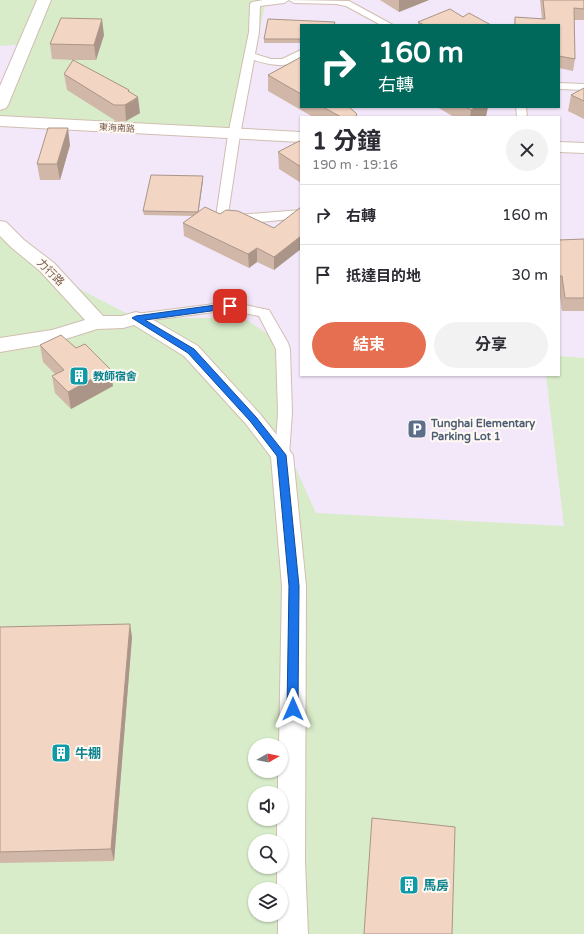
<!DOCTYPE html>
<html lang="zh-TW">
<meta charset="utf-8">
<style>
body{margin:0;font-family:"Varela Round","Noto Sans TC",sans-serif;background:#f2f2f3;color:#2b2b33;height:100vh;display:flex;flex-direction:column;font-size:15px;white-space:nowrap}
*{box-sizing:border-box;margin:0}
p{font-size:13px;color:#7c7c81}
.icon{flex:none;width:22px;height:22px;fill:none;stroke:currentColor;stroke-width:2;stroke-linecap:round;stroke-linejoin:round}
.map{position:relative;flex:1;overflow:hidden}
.panel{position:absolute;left:300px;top:116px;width:260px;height:260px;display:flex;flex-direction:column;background:#fff;border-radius:0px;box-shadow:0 1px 3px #0004}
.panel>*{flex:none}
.banner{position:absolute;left:300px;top:24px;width:260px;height:84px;border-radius:0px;box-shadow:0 1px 3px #0004;background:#00695c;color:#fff;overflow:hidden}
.needle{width:26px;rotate:81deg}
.tools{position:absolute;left:248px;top:738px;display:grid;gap:8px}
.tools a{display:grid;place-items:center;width:40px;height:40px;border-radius:50%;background:#fff;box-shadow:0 1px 3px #0004;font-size:20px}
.pin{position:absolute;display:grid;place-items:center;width:34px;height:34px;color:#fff;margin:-17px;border-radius:8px;box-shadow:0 2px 6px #0006}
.me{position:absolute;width:44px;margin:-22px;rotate:0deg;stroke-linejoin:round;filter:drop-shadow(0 0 3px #0008)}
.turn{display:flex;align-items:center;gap:14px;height:84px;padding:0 12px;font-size:18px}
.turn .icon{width:52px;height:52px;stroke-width:2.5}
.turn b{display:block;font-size:28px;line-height:34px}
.round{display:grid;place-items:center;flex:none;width:42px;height:42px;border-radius:21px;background:#f2f2f3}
.overview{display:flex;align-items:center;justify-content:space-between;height:68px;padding:0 12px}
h1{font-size:24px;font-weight:700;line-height:30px}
.primary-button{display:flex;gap:8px;margin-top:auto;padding:8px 12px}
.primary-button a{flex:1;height:46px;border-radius:24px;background:#e76f51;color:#fff;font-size:16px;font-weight:700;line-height:46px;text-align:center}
.primary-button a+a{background:#f2f2f3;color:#2b2b33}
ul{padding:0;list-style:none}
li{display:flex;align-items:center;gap:12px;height:60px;padding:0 12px;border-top:1px solid #e1e1e2}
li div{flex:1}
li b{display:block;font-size:15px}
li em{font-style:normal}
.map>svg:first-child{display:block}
.education{fill:#f3e8fa;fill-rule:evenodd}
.green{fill:#d8ecc9;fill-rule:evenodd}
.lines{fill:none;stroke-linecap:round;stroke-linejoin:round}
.service-casing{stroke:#d1beb0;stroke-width:2}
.minor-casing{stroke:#d1beb0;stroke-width:2}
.service{fill:#fff;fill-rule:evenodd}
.minor{fill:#fff;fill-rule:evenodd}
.wall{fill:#d1b7a8}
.shaded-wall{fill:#aa9588}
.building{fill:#f3d5c3;stroke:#aa9588}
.route{fill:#1a73e8;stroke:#114b97}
.labels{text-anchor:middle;stroke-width:4;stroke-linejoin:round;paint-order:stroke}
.far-street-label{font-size:9px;fill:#7a5c4d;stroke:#fffaf3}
.street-label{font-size:11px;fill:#7a5c4d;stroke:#fffaf3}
.culture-label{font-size:11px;font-weight:bold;fill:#0d838f;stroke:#fffaf3;text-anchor:start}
.service-label{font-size:11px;font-weight:bold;fill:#4e5e75;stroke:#fffaf3;text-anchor:start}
.near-culture-label{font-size:13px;font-weight:bold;fill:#0d838f;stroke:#fffaf3;text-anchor:start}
</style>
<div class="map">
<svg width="584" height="934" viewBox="0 0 584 934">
<rect width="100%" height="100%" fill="#fdf6ec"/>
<path class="education" d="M0,0H584V934H0ZM301,25H559V107H301ZM301,117H559V375H301ZM255,745H281V771H255ZM255,793H281V819H255ZM255,841H281V867H255ZM255,889H281V915H255Z"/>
<g class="green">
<polygon points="0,0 266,0 239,129 0,121 0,99 27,44 0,46"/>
<path d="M0,238L85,292L136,318H244L281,343L282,438L316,513L564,526L546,375H559V356L584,358V934H0ZM255,745H281V771H255ZM255,793H281V819H255ZM255,841H281V867H255ZM255,889H281V915H255Z"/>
</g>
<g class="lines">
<defs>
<g id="service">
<path d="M263,0H289L284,3L260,6L259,32L255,54L271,59H282L301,50V58C286,69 270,65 254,60L240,135L228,214L237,215L301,210V218C274,220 244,226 218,220L216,217L228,135L249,32L250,4L252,2Z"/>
<polygon points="289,0 349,1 393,25 381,25 346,6 336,4 294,3"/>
<polygon points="559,83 584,84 584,90 559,89"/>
<polygon points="516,107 526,107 527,117 517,117"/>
<polygon points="230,302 269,310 288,343 290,349 292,413 289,455 287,459 282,460 277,459 275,455 278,413 276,349 259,316 230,310 136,322 131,321 129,318 131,315 136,314"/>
</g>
<g id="minor">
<polygon points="37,0 51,0 8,105 6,108 0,110 0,86"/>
<polygon points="0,116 301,132 301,142 0,126"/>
<polygon points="559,142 584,143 584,153 559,152"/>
<polygon points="0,221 6,222 24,240 54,263 103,316 122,316 136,312 143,314 198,346 260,414 293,455 306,586 305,862 308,934 278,934 278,915 281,915 281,889 277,889 277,867 281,867 281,841 277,841 277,819 281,819 281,793 278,793 278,771 281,771 281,745 279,745 282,586 271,457 246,424 184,356 134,325 123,328 97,329 53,343 0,352 0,338 52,330 85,320 40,271 12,248 0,236"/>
</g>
</defs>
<use href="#service" class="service-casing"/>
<use href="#minor" class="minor-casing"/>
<use href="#service" class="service"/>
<use href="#minor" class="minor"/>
</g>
<g class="wall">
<polygon points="380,0 429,0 399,12"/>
<polygon points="540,0 584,0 584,20 574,20 575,59 573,71 559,68 559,25 514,25 515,17 542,19"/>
<polygon points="463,17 491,25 418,25 418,22"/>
<polygon points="301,25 301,43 264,43 264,39"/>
<polygon points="104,35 96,60 73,60 129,90 129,92 140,113 126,121 116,121 67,90 64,74 73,60 52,59 50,44"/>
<polygon points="301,57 301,107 349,107 357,114 357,117 313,117 268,91 268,75"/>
<polygon points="584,88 584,119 568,111 571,95"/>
<polygon points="437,107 488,107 486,116 484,117 454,117"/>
<polygon points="301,142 301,183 279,169 278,152"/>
<polygon points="70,145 60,180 40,180 37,164"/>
<polygon points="203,180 198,212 220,214 274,228 274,270 257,262 249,268 184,236 183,223 193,216 144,215 143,211"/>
<polygon points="584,239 584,311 562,311 559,289 559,240"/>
<polygon points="40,345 76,348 110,369 113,386 71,409 55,393 52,376 55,374 43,362"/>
<polygon points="0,627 132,637 114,861 0,863"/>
</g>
<g class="shaded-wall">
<polygon points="399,0 429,0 399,12"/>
<polygon points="102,19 104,35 96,60 94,45"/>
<polygon points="129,90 131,102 138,97 140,113 126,121 125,105 128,91"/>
<polygon points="476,107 488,107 486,116 484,117 470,117 471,110"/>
<polygon points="68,128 70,145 60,180 57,164"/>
<polygon points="203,176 203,180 198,216 198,212"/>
<polygon points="301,236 301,249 274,270 274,257"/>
<polygon points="257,248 257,262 249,268 248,254"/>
<polygon points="110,369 113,386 71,409 68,392"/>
<polygon points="130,624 132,637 114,861 111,849"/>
</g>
<g class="building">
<polygon points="543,0 584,0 584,9 574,8 575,59 559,56 559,25 515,25 515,17 545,19"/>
<polygon points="450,9 463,17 469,13 491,25 424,25 418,22"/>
<polygon points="61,18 102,19 94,45 50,44"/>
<polygon points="268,19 335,22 334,25 301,25 301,39 264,39"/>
<polygon points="301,57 301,94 268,75"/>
<polygon points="73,60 129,90 128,91 138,97 125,105 114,105 64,74"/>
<polygon points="584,88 584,101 571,95"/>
<polygon points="323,107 349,107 357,114 355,117 341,117"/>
<polygon points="466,107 476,107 471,110"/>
<polygon points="48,128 68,128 57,164 37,164"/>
<polygon points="299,141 301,142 301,167 278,152"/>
<polygon points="151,175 203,176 198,212 143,211"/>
<polygon points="205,207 220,214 226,210 238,211 274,228 301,207 301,236 274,257 257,248 248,254 183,223"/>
<polygon points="584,239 584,298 565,298 562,276 559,276 559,240"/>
<polygon points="61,335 76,348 85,344 110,369 68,392 52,376 64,370 40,345"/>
<polygon points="130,624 111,849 0,852 0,627"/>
<polygon points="372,818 455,827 452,934 364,934"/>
</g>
<polygon class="route" points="230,303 233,304 233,308 145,320 194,349 256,417 286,455 299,586 298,709 297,712 293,714 289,712 287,709 289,586 277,456 250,421 188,353 132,318 136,316"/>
<defs>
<symbol id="building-square" viewBox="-11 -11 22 22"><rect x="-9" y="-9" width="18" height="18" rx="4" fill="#0f9aa8" stroke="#fffaf3"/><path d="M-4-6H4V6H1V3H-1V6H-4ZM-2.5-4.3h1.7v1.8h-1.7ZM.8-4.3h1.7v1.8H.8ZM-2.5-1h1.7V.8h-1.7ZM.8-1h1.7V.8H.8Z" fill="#fff"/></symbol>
<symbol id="parking-square" viewBox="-11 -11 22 22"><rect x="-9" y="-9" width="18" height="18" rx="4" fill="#5c6f8a" stroke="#fffaf3"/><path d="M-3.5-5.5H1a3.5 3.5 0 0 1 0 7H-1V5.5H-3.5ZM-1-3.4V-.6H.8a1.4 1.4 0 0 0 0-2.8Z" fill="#fff"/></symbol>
</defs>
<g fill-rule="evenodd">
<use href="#building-square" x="68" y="365" width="22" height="22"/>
<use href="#parking-square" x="406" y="418" width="22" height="22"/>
<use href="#building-square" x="50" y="742" width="22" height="22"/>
<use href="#building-square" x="398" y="874" width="22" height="22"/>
</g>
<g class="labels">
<g class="far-street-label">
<text transform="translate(117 128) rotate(3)" y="3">東海南路</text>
</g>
<g class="street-label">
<text transform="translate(51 272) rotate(45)" y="4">力行路</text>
</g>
<g class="culture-label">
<text x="93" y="380">教師宿舍</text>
</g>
<g class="service-label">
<text x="431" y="427">Tunghai Elementary<tspan x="431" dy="13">Parking Lot 1</tspan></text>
</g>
<g class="near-culture-label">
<text x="75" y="758">牛棚</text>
<text x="423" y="890">馬房</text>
</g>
</g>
</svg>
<div class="tools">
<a><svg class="needle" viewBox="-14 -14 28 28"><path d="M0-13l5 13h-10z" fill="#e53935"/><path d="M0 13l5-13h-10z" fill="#7c7c81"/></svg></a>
<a><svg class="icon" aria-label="sound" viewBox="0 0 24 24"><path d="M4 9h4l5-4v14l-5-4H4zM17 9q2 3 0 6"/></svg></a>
<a><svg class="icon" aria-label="search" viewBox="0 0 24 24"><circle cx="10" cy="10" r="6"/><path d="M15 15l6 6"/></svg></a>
<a><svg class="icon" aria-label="layers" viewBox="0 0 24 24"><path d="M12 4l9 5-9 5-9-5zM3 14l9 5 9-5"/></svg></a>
</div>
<div class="pin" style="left:230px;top:306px;background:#d93025"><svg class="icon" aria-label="arrive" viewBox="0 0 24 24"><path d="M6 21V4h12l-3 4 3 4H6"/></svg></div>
<svg class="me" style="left:293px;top:709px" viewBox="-20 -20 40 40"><path d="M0-17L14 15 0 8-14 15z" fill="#1a73e8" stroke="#fff" stroke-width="4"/></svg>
<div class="banner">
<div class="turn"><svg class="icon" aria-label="right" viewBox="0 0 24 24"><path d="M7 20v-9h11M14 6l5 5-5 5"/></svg><div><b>160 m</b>右轉</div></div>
</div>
<section class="panel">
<div class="overview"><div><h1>1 分鐘</h1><p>190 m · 19:16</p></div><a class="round"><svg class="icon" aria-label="close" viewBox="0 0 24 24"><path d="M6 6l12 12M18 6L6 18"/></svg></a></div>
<ul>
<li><svg class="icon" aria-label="right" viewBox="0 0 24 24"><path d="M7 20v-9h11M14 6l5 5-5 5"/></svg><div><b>右轉</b></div><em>160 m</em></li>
<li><svg class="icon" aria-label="arrive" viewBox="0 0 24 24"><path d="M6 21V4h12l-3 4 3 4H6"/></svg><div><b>抵達目的地</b></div><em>30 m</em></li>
</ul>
<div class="primary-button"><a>結束</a><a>分享</a></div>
</section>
</div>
